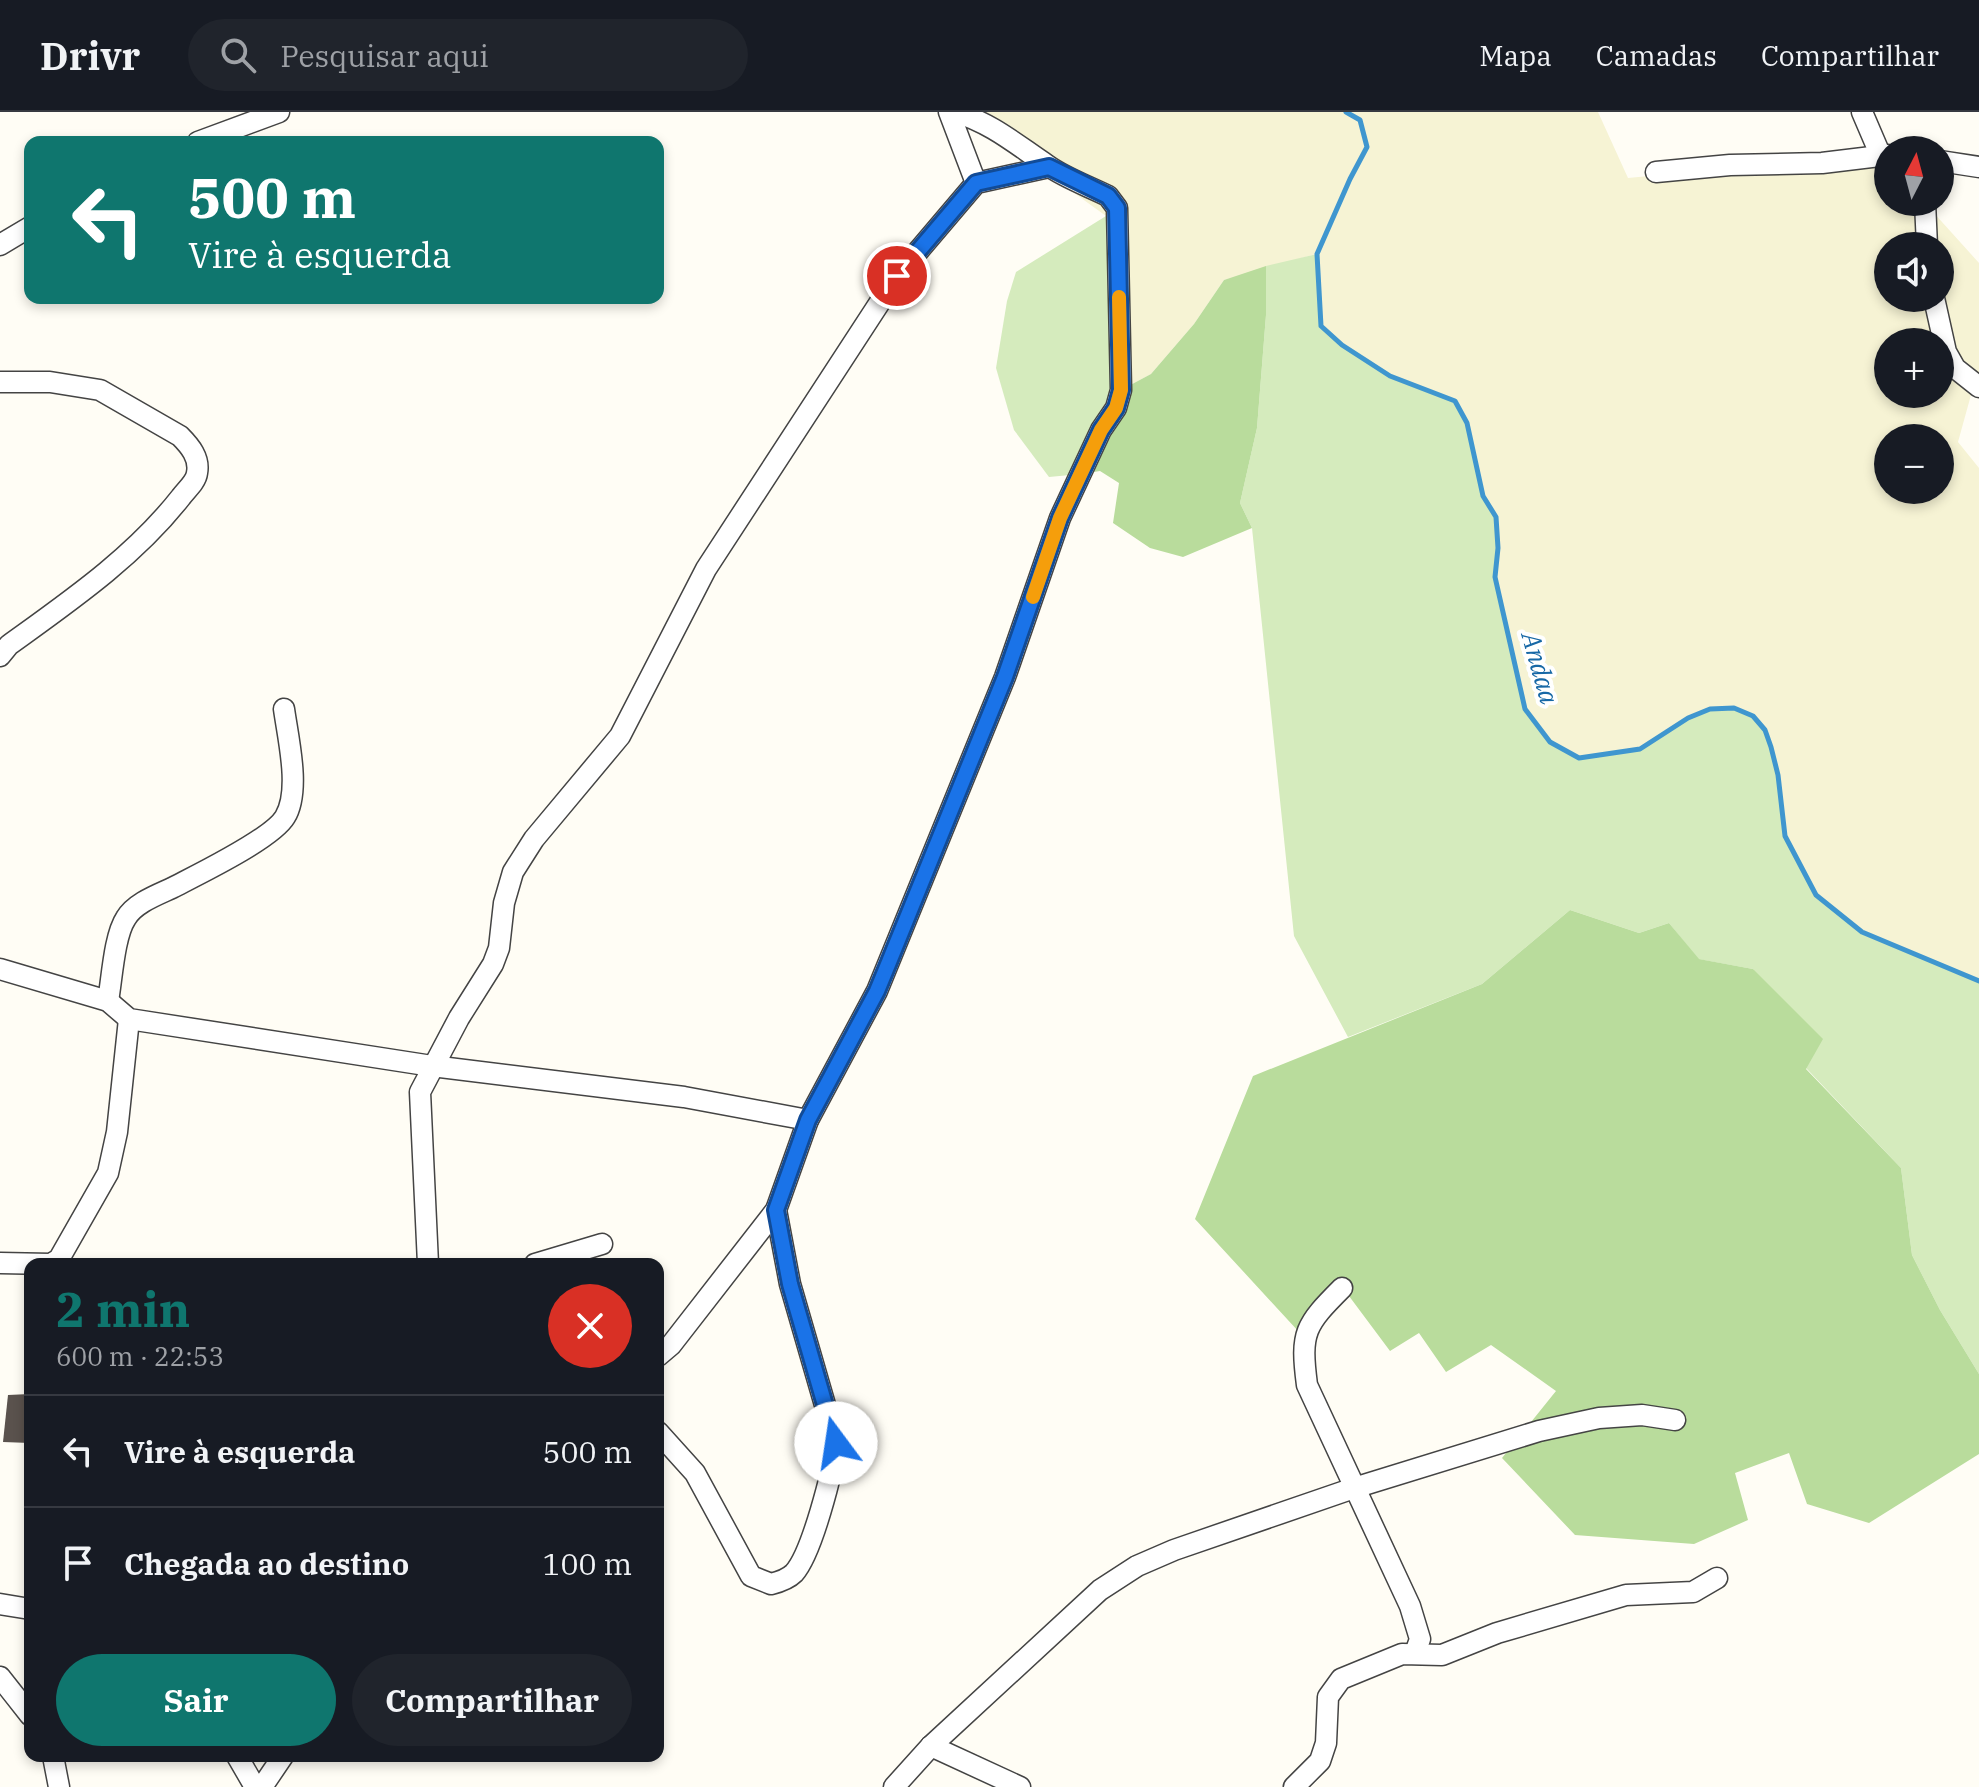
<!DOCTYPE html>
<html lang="pt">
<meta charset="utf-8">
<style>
body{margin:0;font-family:"IBM Plex Serif",serif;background:#20242c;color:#f1f3f6;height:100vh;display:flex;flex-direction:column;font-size:30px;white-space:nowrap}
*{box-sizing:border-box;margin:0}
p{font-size:26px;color:#9ea1a6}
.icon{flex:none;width:44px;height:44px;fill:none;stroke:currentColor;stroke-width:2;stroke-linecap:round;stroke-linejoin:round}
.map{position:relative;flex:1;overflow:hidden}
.drawer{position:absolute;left:24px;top:1146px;width:640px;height:504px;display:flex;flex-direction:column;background:#171b24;border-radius:16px;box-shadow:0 4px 12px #0003}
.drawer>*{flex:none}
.guide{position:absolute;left:24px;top:24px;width:640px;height:168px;border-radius:16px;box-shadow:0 4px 12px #0003;background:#0f766e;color:#fff;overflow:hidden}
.needle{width:52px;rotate:6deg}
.controls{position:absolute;left:1874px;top:24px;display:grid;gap:16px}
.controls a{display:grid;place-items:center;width:80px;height:80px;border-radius:50%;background:#171b24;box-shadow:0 4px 12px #0003;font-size:40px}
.pin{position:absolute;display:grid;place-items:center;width:68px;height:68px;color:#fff;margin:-34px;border:4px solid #fff;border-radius:50%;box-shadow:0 2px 8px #0007}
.me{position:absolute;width:88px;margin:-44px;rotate:346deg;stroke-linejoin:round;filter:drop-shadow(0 0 6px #0008)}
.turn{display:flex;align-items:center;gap:28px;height:168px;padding:0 32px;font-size:36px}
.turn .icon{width:104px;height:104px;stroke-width:2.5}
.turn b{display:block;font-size:56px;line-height:68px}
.round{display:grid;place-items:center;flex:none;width:84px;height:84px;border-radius:42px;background:#20242c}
.summary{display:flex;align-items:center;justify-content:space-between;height:136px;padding:0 32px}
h1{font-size:48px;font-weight:700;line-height:60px;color:#0f766e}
.action{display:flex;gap:16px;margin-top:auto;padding:16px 32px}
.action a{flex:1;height:92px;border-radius:48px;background:#0f766e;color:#fff;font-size:32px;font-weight:700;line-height:92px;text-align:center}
.action a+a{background:#20242c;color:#f1f3f6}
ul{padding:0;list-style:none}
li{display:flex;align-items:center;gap:24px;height:112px;padding:0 32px;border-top:2px solid #363941}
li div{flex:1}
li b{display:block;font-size:30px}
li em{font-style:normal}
header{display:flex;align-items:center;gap:48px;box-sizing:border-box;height:112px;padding:0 40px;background:#171b24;border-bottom:2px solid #363941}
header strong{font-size:38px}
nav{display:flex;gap:44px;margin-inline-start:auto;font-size:28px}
.search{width:560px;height:72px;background:#20242c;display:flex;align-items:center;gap:20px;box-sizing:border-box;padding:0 28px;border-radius:44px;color:#9ea1a6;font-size:30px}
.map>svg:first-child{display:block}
.farmland{fill:#f6f3d4;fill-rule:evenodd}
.green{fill:#d5ebbd}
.forest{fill:#b9dc9c}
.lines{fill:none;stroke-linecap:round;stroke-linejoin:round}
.stream{stroke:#3f96cf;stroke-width:5}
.building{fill:#5a524d}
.minor-casing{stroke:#444;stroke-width:23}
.minor{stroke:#fff;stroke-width:20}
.route-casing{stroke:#114b97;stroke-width:20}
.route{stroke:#1a73e8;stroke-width:14}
.slow{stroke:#f59e0b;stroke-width:14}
.labels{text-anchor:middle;stroke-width:8;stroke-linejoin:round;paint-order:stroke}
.water-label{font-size:26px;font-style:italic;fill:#1768a6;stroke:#fff}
</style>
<header>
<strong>Drivr</strong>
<div class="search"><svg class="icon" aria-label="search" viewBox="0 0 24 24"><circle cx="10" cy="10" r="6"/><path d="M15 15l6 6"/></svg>Pesquisar aqui</div>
<nav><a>Mapa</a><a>Camadas</a><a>Compartilhar</a></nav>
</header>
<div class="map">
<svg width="1979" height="1675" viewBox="0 0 1979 1675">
<rect width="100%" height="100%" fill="#fffdf5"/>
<path class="farmland" d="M962,0H1598L1628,66L1880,42L1888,50V90H1924L1979,151V274L1974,272L1958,330L1979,356V869L1973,864L1862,820L1816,783L1785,724L1778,663L1688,606L1640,637L1579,646L1550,630L1525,597L1495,465L1498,436L1496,405L1483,384L1467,311L1455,289L1390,264L1342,233L1321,214L1316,142L1224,168L1194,212L1151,262L1121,278L1119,204L1106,104ZM1888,134H1940V186H1888ZM1888,230H1940V282H1888ZM1888,326H1940V378H1888Z"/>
<g class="green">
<polygon points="1106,104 1119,204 1121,278 1081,362 1049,365 1014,318 996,256 1007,189 1016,160"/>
<polygon points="1317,142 1321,214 1342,233 1390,264 1455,289 1467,311 1483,384 1496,405 1498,436 1495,465 1525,597 1550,630 1579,646 1640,637 1688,606 1710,597 1734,596 1753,604 1765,618 1771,635 1778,663 1785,724 1816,783 1862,820 1973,864 1979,869 1979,1262 1940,1198 1912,1143 1901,1056 1806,956 1753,857 1698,847 1669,811 1639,821 1570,798 1482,872 1348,925 1294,824 1252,416 1240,391 1257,316 1266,203 1266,154"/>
</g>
<g class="forest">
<polygon points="1266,154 1266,203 1257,316 1240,391 1252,416 1183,445 1150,436 1113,411 1119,371 1100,359 1081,362 1121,278 1151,262 1194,212 1224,168"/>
<polygon points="1570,798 1639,821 1669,811 1699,847 1753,857 1823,927 1806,957 1901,1056 1912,1143 1940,1198 1979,1262 1979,1342 1869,1411 1807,1392 1789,1341 1735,1361 1748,1408 1694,1432 1575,1423 1502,1346 1556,1279 1491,1233 1446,1260 1419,1221 1390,1239 1349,1184 1299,1220 1195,1107 1253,964 1482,872"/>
</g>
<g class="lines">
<polyline class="stream" points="1346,0 1360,8 1367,35 1350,67 1317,142 1321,214 1342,233 1390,264 1455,289 1467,311 1483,384 1496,405 1498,436 1495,465 1525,597 1550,630 1579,646 1640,637 1688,606 1710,597 1734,596 1753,604 1765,618 1771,635 1778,663 1785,724 1816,783 1862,820 1979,869"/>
</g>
<polygon class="building" points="30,1282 30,1331 3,1330 8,1283"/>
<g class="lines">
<defs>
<g id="minor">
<polyline points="949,0 976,71"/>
<polyline points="1862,0 1880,42"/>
<polyline points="198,30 279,0"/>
<polyline points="1940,49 1979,55"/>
<polyline points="1656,60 1730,53 1822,51 1888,43"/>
<polyline points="1925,90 1927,134"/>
<polyline points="0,133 30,115"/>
<polyline points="1934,186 1946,240 1955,256 1979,275"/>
<path d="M0,270H50L100,278L180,324C190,334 200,346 197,361C196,370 186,378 181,385C134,445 70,489 9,533L0,544"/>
<polyline points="0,857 108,889 129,907 432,954 684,985 808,1008"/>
<path d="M108,889C112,867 114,824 126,806C135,791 157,783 172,776C197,763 272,727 285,705C301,679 288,626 284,597"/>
<polyline points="0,1151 51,1152 59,1147 108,1061 117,1020 129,907"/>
<polyline points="428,1152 420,980 459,906 493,852 499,836 504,791 513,760 534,727 620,624 706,457 897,164 976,71 1049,55"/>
<polyline points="535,1152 602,1132"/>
<path d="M1342,1176C1305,1213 1300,1220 1307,1273L1410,1494L1420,1527L1415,1541"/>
<path d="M658,1244L671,1233L776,1098L808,1008L877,879L1005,565L1060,406L1101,318L1116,296L1121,278L1117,96L1108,84C1088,74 1065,66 1047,53C1014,31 993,12 955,0"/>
<path d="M658,1320L695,1361L751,1464L771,1472C779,1470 788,1467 794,1461C812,1441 833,1359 836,1331L790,1172L776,1098"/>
<polyline points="0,1492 30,1497"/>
<polyline points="0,1565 30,1603"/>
<polyline points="931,1634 1020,1675"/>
<polyline points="53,1644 59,1675"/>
<polyline points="237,1644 255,1675"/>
<polyline points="262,1675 283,1644"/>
<polyline points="894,1675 931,1634 1100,1478 1137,1454 1174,1438 1354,1376 1539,1319 1599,1306 1642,1303 1675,1308"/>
<polyline points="1294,1675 1320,1649 1326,1631 1328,1585 1341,1567 1402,1542 1442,1543 1497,1521 1626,1483 1693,1480 1717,1466"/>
</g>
</defs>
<use href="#minor" class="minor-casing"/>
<use href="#minor" class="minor"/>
</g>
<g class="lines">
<defs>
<polyline id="route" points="836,1331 790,1172 776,1098 808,1008 877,879 889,850 1005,565 1060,406 1101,318 1116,296 1121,278 1117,96 1108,84 1049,55 976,71 897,164"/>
</defs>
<use href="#route" class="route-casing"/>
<use href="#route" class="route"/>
<polyline class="slow" points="1033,485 1060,406 1101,318 1116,296 1121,278 1119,185"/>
</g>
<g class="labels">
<g class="water-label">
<text transform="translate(1540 556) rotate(74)" y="9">Andaa</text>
</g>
</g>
</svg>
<div class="controls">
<a><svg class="needle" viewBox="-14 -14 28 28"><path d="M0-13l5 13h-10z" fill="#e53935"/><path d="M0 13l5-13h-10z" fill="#9ea1a6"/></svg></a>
<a><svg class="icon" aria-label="sound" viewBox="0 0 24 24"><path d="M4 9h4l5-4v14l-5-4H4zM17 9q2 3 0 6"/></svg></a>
<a>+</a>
<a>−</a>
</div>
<div class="pin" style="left:897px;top:164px;background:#d93025"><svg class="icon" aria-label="arrive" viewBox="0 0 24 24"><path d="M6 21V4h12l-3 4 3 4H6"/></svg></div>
<svg class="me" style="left:836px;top:1331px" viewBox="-20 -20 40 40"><circle r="19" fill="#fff"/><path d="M0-13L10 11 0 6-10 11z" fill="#1a73e8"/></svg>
<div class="guide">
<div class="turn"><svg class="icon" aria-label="left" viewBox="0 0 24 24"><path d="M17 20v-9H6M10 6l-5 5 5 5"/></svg><div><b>500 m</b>Vire à esquerda</div></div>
</div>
<section class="drawer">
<div class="summary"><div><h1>2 min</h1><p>600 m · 22:53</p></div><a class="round" style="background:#d93025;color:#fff"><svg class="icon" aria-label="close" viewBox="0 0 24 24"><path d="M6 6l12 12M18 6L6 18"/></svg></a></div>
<ul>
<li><svg class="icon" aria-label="left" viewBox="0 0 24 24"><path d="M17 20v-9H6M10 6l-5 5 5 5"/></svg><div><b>Vire à esquerda</b></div><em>500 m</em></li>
<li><svg class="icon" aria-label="arrive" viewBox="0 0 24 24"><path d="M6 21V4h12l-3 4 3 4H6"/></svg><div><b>Chegada ao destino</b></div><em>100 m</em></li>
</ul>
<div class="action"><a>Sair</a><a>Compartilhar</a></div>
</section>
</div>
